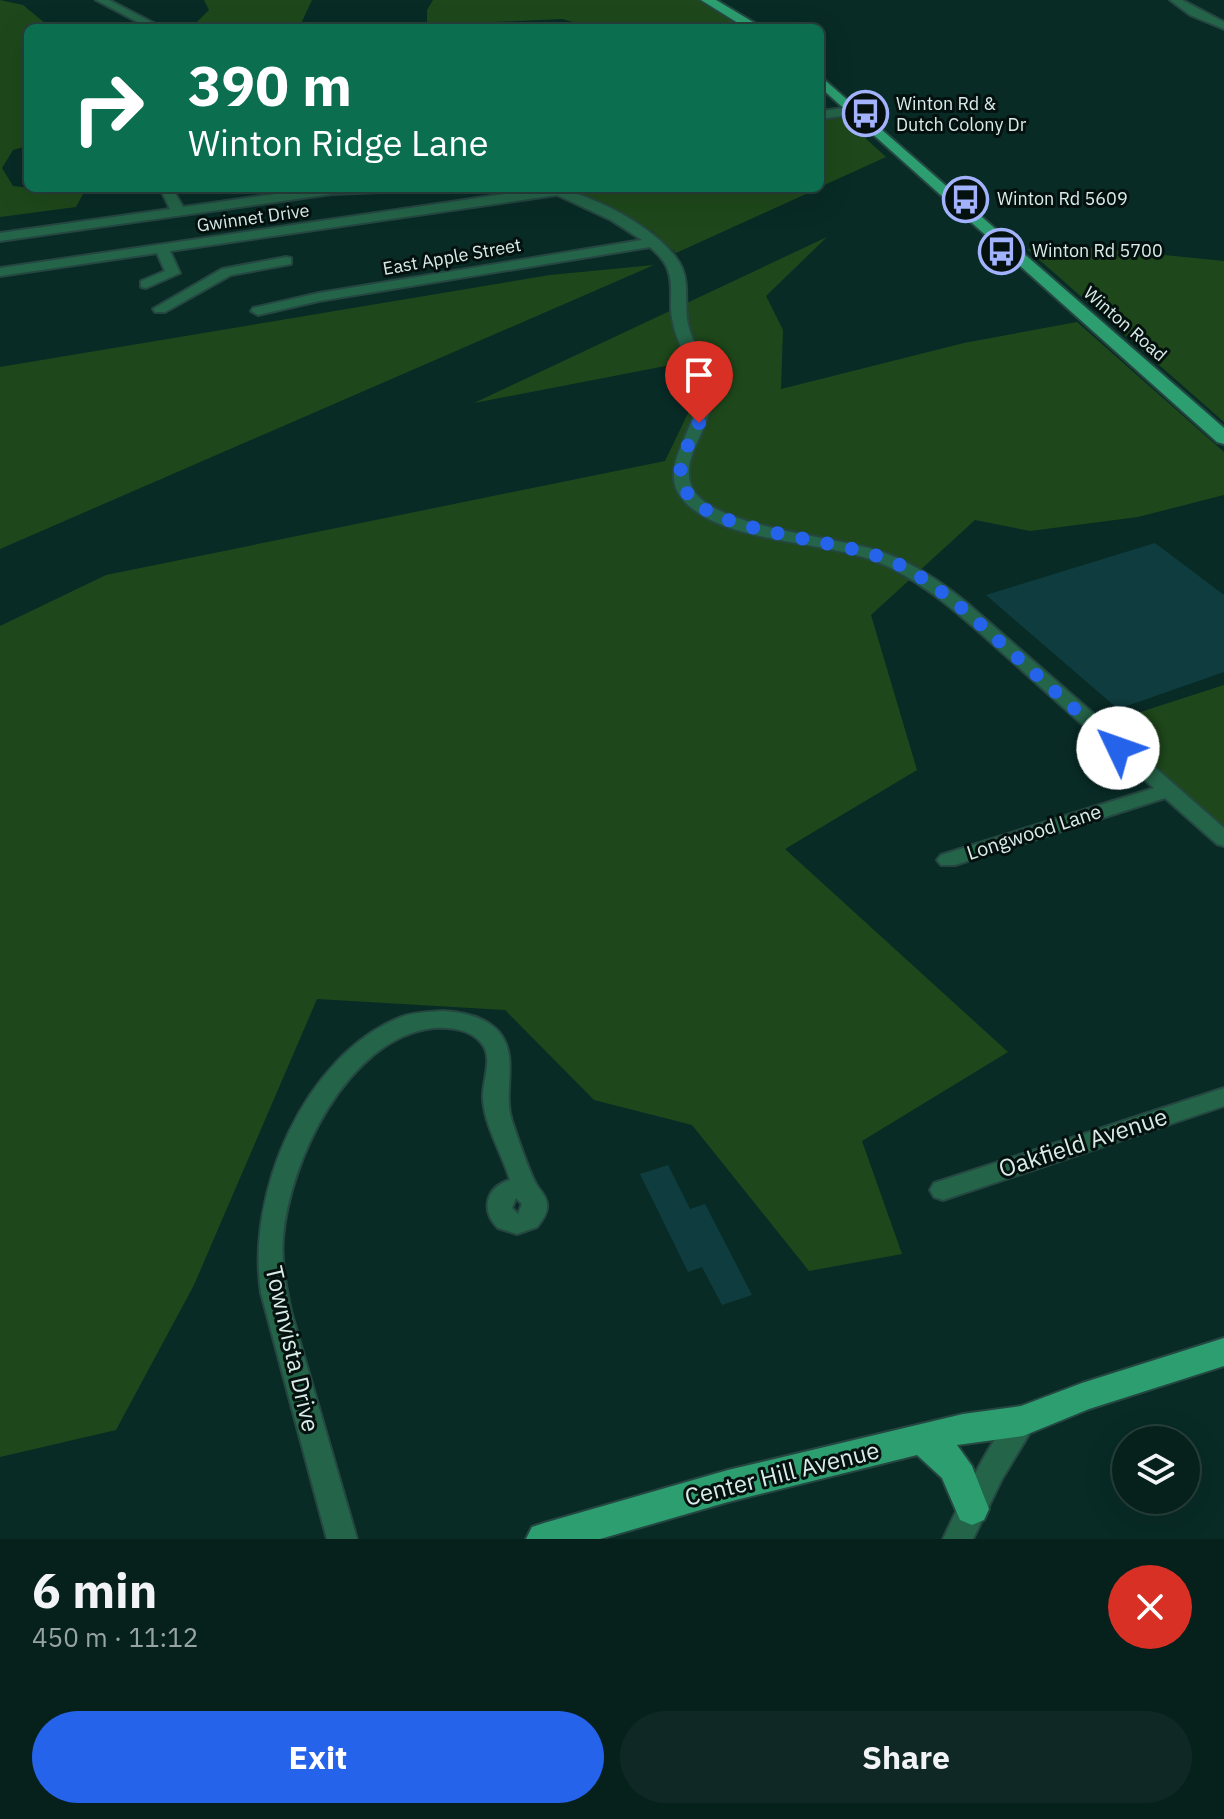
<!DOCTYPE html>
<meta charset="utf-8">
<style>
body{margin:0;font-family:"IBM Plex Sans",sans-serif;background:#0f2825;color:#f1f3f6;height:100vh;display:flex;flex-direction:column;font-size:30px;white-space:nowrap}
*{box-sizing:border-box;margin:0}
p{font-size:26px;color:#98a3a3}
.icon{flex:none;width:44px;height:44px;fill:none;stroke:currentColor;stroke-width:2;stroke-linecap:round;stroke-linejoin:round}
.map{position:relative;height:1539px;overflow:hidden}
.panel{display:flex;flex-direction:column;background:#06201c;flex:1}
.panel>*{flex:none}
.top-card{position:absolute;left:24px;top:24px;width:800px;height:168px;border-radius:12px;box-shadow:0 8px 32px #0002,0 0 0 2px #273e3b;background:#0b6e4f;color:#fff;overflow:hidden}
.controls{position:absolute;left:1112px;top:1426px;display:grid;gap:16px}
.controls a{display:grid;place-items:center;width:88px;height:88px;border-radius:50%;background:#06201c;box-shadow:0 8px 32px #0002,0 0 0 2px #273e3b;font-size:40px}
.pin{position:absolute;display:grid;place-items:center;width:68px;height:68px;color:#fff;margin:-82px -34px;border-radius:50% 50% 50% 0;rotate:-45deg;box-shadow:0 0 8px #0007}
.pin .icon{rotate:45deg}
.me{position:absolute;width:88px;margin:-44px;rotate:312deg;stroke-linejoin:round;filter:drop-shadow(0 0 6px #0008)}
.turn{display:flex;align-items:center;gap:28px;height:168px;padding:0 32px;font-size:36px}
.turn .icon{width:104px;height:104px;stroke-width:2.5}
.turn b{display:block;font-size:56px;line-height:68px}
.round{display:grid;place-items:center;flex:none;width:84px;height:84px;border-radius:42px;background:#0f2825}
.headline{display:flex;align-items:center;justify-content:space-between;height:136px;padding:0 32px}
h1{font-size:48px;font-weight:700;line-height:60px}
.primary-button{display:flex;gap:16px;margin-top:auto;padding:16px 32px}
.primary-button a{flex:1;height:92px;border-radius:48px;background:#2563eb;color:#fff;font-size:32px;font-weight:700;line-height:92px;text-align:center}
.primary-button a+a{background:#0f2825;color:#f1f3f6}
.map>svg:first-child{display:block}
.green{fill:#1e481b}
.building{fill:#0f3d3f}
.lines{fill:none;stroke-linecap:round;stroke-linejoin:round}
.minor-casing{stroke:#254641;stroke-width:4}
.major-casing{stroke:#254641;stroke-width:4}
.minor{fill:#246448;fill-rule:evenodd}
.major{fill:#2c9e70;fill-rule:evenodd}
.route{stroke:#2563eb;stroke-width:14;stroke-dasharray:0 25.2}
.labels{text-anchor:middle;stroke-width:6;stroke-linejoin:round;paint-order:stroke}
.far-poi-label{font-size:18px;fill:#d9ece8;stroke:#04110e;text-anchor:start}
.far-street-label{font-size:18px;fill:#d9ece8;stroke:#04110e}
.street-label{font-size:20px;fill:#d9ece8;stroke:#04110e}
.near-street-label{font-size:24px;fill:#d9ece8;stroke:#04110e}
</style>
<div class="map">
<svg width="1224" height="1539" viewBox="0 0 1224 1539">
<rect width="100%" height="100%" fill="#082b26"/>
<g class="green">
<polygon points="0,0 23,5 46,24 85,28 28,28 28,146 13,150 2,168 13,186 83,194 76,207 0,217"/>
<polygon points="204,0 312,0 299,28 191,28 209,10"/>
<polygon points="433,0 707,0 756,28 594,28 562,19 472,23 468,28 427,28 427,10"/>
<polygon points="842,117 886,157 820,187 820,120"/>
<polygon points="558,188 819,188 676,253 652,231"/>
<polygon points="827,237 766,296 783,330 781,389 964,343 1077,322 1224,452 1224,495 1138,517 1030,531 975,520 871,615 917,770 785,849 1008,1052 862,1141 902,1254 809,1271 692,1125 594,1100 505,1010 317,999 194,1285 116,1430 0,1457 0,626 106,575 665,461 690,409 681,363 474,403"/>
<polygon points="1095,248 1224,261 1224,422 1027,249"/>
<polygon points="654,265 0,549 0,367 550,275"/>
<polygon points="1224,685 1224,839 1094,727"/>
</g>
<g class="building">
<polygon points="1155,543 1224,595 1224,672 1118,709 986,595"/>
<polygon points="668,1165 690,1209 705,1204 752,1295 722,1305 702,1267 688,1272 640,1174"/>
</g>
<g class="lines">
<defs>
<g id="minor">
<polygon points="96,0 109,0 163,28 149,28"/>
<polygon points="1170,0 1182,0 1224,22 1224,29 1190,15"/>
<polygon points="852,107 856,108 856,114 820,119 820,111"/>
<polygon points="160,188 172,188 183,207 319,188 387,188 381,192 332,194 0,241 0,233 170,209"/>
<path d="M546,188C584,188 666,231 682,268C690,287 683,309 689,328C696,353 714,376 711,403C709,431 678,461 693,489C714,529 842,536 885,553C915,564 942,583 967,603L1224,828V846L1217,844L1165,798L955,865H941L937,860L941,855L1154,788C1107,746 1060,705 1014,663C974,628 937,591 889,567C833,539 733,546 688,505C652,472 695,436 696,399C697,370 676,346 672,318C669,302 674,286 668,270C665,261 657,253 650,247L319,301L258,315L251,311L253,308L319,293L642,240L611,220L557,195L170,251L180,273L146,288L141,287V281L165,271L157,253L0,276V268Z"/>
<polygon points="286,257 291,258 291,264 231,275 165,312 155,312 153,309 222,269"/>
<path d="M443,1011C462,1012 486,1017 499,1032C520,1058 502,1091 512,1121C517,1136 529,1171 536,1184C540,1191 547,1196 547,1205C548,1213 542,1221 537,1227L517,1234L498,1228C480,1210 486,1187 510,1180C502,1153 485,1127 483,1099C482,1082 493,1059 483,1045C472,1029 450,1027 433,1028C347,1038 289,1162 283,1238C281,1263 286,1287 291,1311L357,1539H327L261,1293C246,1195 303,1056 401,1017C414,1012 429,1012 443,1011ZM516,1198L522,1204L518,1214L512,1208Z"/>
<polygon points="1224,1088 1224,1106 943,1200 934,1197 930,1190 934,1183"/>
<path d="M1023,1409L1033,1412L1037,1421L1002,1479L973,1539H943C956,1512 998,1418 1023,1409Z"/>
</g>
<g id="major">
<polygon points="701,0 716,0 763,28 746,28"/>
<polygon points="820,76 1224,428 1224,444 1217,442 820,87"/>
<polygon points="1224,1338 1224,1366 1089,1409 1023,1436 957,1445 972,1466 989,1509 984,1520 972,1525 960,1520 942,1478 917,1455 728,1502 600,1539 526,1539 532,1527 544,1523 728,1470 963,1414 1021,1406 1082,1383"/>
</g>
</defs>
<use href="#minor" class="minor-casing"/>
<use href="#major" class="major-casing"/>
<use href="#minor" class="minor"/>
<use href="#major" class="major"/>
</g>
<g class="lines">
<path class="route" d="M699,423C686,450 668,475 693,500C728,536 847,538 900,565C938,585 969,614 1001,643C1040,678 1079,713 1118,748"/>
</g>
<defs>
<symbol id="bus-ring" viewBox="-11 -11 22 22"><circle r="9.5" fill="#04110e" stroke="#a2b2fd" stroke-width="1.5"/><path d="M-5-6H5V4H4V6H2V4H-2V6H-4V4H-5ZM-3.5-4V0h7V-4ZM-3.5 1.2v1.5H-2V1.2ZM2 1.2v1.5H3.5V1.2Z" fill="#a2b2fd"/></symbol>
</defs>
<g fill-rule="evenodd">
<use href="#bus-ring" x="840" y="88" width="51" height="51"/>
<use href="#bus-ring" x="940" y="174" width="51" height="51"/>
<use href="#bus-ring" x="976" y="226" width="51" height="51"/>
</g>
<g class="labels">
<g class="far-poi-label">
<text x="896" y="110">Winton Rd &amp;<tspan x="896" dy="21">Dutch Colony Dr</tspan></text>
<text x="997" y="205">Winton Rd 5609</text>
<text x="1032" y="257">Winton Rd 5700</text>
</g>
<g class="far-street-label">
<text transform="translate(253 218) rotate(-8)" y="6">Gwinnet Drive</text>
<text transform="translate(452 257) rotate(-10)" y="6">East Apple Street</text>
<text transform="translate(1125 324) rotate(41)" y="6">Winton Road</text>
</g>
<g class="street-label">
<text transform="translate(1034 832) rotate(-18)" y="7">Longwood Lane</text>
</g>
<g class="near-street-label">
<text transform="translate(1083 1143) rotate(-18)" y="8">Oakfield Avenue</text>
<text transform="translate(292 1349) rotate(77)" y="8">Townvista Drive</text>
<text transform="translate(782 1474) rotate(-14)" y="8">Center Hill Avenue</text>
</g>
</g>
</svg>
<div class="controls">
<a><svg class="icon" aria-label="layers" viewBox="0 0 24 24"><path d="M12 4l9 5-9 5-9-5zM3 14l9 5 9-5"/></svg></a>
</div>
<div class="pin" style="left:699px;top:423px;background:#d93025"><svg class="icon" aria-label="arrive" viewBox="0 0 24 24"><path d="M6 21V4h12l-3 4 3 4H6"/></svg></div>
<svg class="me" style="left:1118px;top:748px" viewBox="-20 -20 40 40"><circle r="19" fill="#fff"/><path d="M0-13L10 11 0 6-10 11z" fill="#2563eb"/></svg>
<div class="top-card">
<div class="turn"><svg class="icon" aria-label="right" viewBox="0 0 24 24"><path d="M7 20v-9h11M14 6l5 5-5 5"/></svg><div><b>390 m</b>Winton Ridge Lane</div></div>
</div>
</div>
<section class="panel">
<div class="headline"><div><h1>6 min</h1><p>450 m · 11:12</p></div><a class="round" style="background:#d93025;color:#fff"><svg class="icon" aria-label="close" viewBox="0 0 24 24"><path d="M6 6l12 12M18 6L6 18"/></svg></a></div>
<div class="primary-button"><a>Exit</a><a>Share</a></div>
</section>
